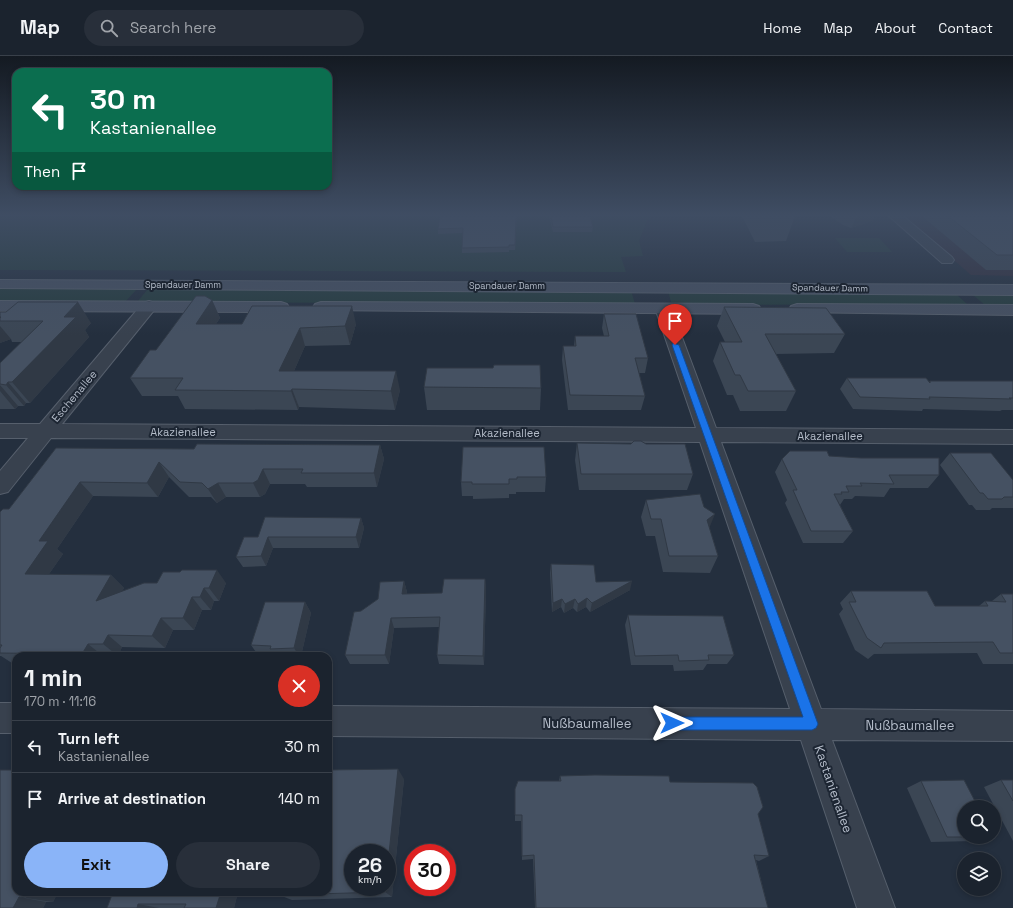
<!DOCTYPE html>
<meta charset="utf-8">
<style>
body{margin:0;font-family:"Space Grotesk",sans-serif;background:#282f3a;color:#f1f3f6;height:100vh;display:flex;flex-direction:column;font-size:15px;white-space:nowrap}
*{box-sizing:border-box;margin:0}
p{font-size:13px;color:#a0a4aa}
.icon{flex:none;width:22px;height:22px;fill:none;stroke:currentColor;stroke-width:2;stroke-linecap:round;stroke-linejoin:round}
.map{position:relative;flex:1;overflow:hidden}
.details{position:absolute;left:12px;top:596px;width:320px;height:244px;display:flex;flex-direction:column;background:#1b232e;border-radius:12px;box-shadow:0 2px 6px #0003,0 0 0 1px #39404a}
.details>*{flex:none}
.guide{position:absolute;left:12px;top:12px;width:320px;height:122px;border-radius:12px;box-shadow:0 2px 6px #0003,0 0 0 1px #39404a;background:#0b6e4f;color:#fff;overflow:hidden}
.fabs{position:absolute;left:957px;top:744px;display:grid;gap:8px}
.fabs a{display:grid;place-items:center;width:44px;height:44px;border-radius:50%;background:#1b232e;box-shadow:0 2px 6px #0003,0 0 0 1px #39404a;font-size:20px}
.speed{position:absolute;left:344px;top:788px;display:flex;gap:8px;font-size:20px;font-weight:700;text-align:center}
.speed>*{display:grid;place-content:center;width:52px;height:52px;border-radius:50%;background:#1b232e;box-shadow:0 2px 6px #0003,0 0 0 1px #39404a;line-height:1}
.speed small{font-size:10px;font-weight:400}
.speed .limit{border:6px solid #d22;background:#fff;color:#111}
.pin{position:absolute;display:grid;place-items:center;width:34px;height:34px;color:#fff;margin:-41px -17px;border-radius:50% 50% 50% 0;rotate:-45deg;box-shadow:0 0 4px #0007}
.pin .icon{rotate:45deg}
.me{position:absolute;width:44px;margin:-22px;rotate:90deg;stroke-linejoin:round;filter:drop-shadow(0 0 3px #0008)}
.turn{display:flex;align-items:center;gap:14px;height:84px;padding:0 12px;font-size:18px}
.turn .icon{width:52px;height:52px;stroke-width:2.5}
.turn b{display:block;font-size:28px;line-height:34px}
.then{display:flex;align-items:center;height:38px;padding:0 12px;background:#0003;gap:8px;font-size:15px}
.round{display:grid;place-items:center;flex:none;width:42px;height:42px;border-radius:21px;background:#282f3a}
.headline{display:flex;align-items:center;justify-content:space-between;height:68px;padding:0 12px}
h1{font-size:24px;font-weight:700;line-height:30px}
.primary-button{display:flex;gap:8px;margin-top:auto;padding:8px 12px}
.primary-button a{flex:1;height:46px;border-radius:24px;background:#8ab4f8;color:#111;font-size:16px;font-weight:700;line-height:46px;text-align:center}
.primary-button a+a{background:#282f3a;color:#f1f3f6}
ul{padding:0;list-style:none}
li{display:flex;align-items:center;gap:12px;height:52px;padding:0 12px;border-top:1px solid #39404a}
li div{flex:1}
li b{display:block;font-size:15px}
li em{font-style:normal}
header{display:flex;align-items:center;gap:24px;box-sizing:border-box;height:56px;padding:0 20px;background:#1b232e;border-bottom:1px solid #39404a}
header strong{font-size:19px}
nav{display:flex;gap:22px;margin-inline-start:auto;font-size:14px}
.search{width:280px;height:36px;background:#282f3a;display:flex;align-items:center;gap:10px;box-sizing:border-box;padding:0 14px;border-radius:22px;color:#a0a4aa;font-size:15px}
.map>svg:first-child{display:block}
.medical{fill:#32303f}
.green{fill:#263c3f}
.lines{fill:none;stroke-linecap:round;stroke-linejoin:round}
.street-casing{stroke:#565f6c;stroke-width:2}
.secondary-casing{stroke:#565f6c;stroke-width:2}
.street{fill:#38414e;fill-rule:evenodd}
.secondary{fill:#465061;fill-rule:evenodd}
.wall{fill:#3b4654}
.shaded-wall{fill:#303945}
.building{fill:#455162;stroke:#303945}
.route{fill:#1a73e8;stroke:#114b97}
.labels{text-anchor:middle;stroke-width:4;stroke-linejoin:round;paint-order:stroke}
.far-street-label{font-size:9px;fill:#b4bcc9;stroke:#1d2633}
.street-label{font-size:11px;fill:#b4bcc9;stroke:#1d2633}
.near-street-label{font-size:13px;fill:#b4bcc9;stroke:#1d2633}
</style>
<header>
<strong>Map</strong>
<div class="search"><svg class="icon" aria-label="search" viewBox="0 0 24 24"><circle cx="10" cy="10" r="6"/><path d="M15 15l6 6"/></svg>Search here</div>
<nav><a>Home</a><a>Map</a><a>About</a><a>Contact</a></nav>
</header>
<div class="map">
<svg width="1013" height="852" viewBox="0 0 1013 852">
<rect width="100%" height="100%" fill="#242f3e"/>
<polygon class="medical" points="903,160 1013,160 1013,220 971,219"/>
<g class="green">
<polygon points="0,160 649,160 639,185 643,200 621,201 626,216 614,216 0,214"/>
<polygon points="835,182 879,182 892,196 847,196"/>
<polygon points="0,232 137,233 125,246 0,245"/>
<polygon points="148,233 631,234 635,248 137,246"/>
<polygon points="668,235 956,238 967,248 676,249 671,246"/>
<polygon points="974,238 1013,238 1013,250 985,249 973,239"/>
</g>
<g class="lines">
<defs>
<g id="street">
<polygon points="889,160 903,160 952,201 954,204 952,207 942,207"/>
<polygon points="149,245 155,247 157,250 155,253 62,368 696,372 655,252 657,249 669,249 671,252 716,372 1013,374 1013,388 721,386 821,653 1013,655 1013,685 832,684 895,852 857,852 801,684 328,680 328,650 790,653 700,386 51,382 8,436 0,438 0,415 28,382 0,382 0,368 40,368 143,247"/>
<rect x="0" y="647" width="16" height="30"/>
</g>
<g id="secondary">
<polygon points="0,224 1013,229 1013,239 0,232"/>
<polygon points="0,245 281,246 287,248 289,251 287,254 281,256 0,255"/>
<polygon points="321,246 753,248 759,250 761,253 759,256 753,258 315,254 313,251 315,248"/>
<polygon points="797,248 1013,249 1013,259 791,256 789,253 791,250"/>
</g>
</defs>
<use href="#street" class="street-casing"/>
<use href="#secondary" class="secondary-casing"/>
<use href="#street" class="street"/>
<use href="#secondary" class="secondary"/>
</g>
<g class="wall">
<polygon points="517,160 515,194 509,194 509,196 462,197 462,192 463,177 438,178 438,173"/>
<polygon points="549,160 590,160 593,171 592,176 553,176"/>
<polygon points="742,160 795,160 786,185 755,186"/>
<polygon points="830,160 875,160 872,165 851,172 843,169"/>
<polygon points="922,160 1013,160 1013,214 986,214"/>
<polygon points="212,244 220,262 216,268 356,268 350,289 305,290 294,315 400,334 395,354 299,351 298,354 185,353 178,340 142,340 130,322 156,294"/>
<polygon points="724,251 845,278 834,297 776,298 796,335 786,355 740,355 733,339 727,339 713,305 720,286 725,286 717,270"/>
<polygon points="0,256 91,267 85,274 89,281 30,347 26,347 24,350 18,350 15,353 0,353 0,307 22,286 12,286 11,283 0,287"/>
<polygon points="604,258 648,302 645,317 639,317 645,340 641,354 568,354 562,304 563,290 574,290 575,280 604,280 602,272"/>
<polygon points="847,322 929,326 930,325 1013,325 1013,354 1002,354 1000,355 923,353 922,355 853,353 840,333"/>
<polygon points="424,331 541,332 540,354 427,354"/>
<polygon points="577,387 693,418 687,434 579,434 575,404"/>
<polygon points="380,389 384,403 377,431 307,431 305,428 270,428 265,438 260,441 226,441 217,447 211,441 189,441 169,421 158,441 93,440 57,493 63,498 49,518 111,519 124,532 122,535 226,527 219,545 214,545 211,554 202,554 194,574 173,574 165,592 122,591 118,600 16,600 16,609 15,609 1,600 0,600 0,456 9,453 56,392 194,393"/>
<polygon points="463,391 546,421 545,436 516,436 516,438 509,438 509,442 473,443 473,440 462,440 461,426"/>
<polygon points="950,397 1013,424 1013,452 992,452 990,454 976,454 972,449 969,449 940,409"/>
<polygon points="829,400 939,419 928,432 890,432 884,441 855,440 852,443 844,443 840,449 853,475 843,487 803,487 785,447 787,444 775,416 782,403"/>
<polygon points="646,444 709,471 718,500 710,517 663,516 655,480 646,480 641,461"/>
<polygon points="361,462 364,472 359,492 273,492 266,510 243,511 236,501 258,481"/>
<polygon points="551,508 596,526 630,534 590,556 586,551 577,556 573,552 564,557 561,551 552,556 550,517"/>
<polygon points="485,523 486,534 484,609 439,608 437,599 439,571 394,572 389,608 350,608 345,599 361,555 404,525 407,536 407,538 442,537"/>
<polygon points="851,535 935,550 979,550 985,545 992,545 1001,538 1013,538 1013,608 983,608 977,597 874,598 868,603 855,594 839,558 843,553 840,547"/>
<polygon points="305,546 311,557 301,600 275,600 275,599 258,599 251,589"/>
<polygon points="628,559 734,599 727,608 707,608 703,614 674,615 673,609 631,609 625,569"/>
<polygon points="560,720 670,726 758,758 769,800 759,805 756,804 768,852 535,852 533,803 522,804 521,765 515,765 515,733 559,725"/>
<polygon points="404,723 392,841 292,844 279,839"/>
<polygon points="1001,724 1013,724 1013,785 984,731"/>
<polygon points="921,725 964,751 964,781 989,781 975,785 931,786 907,732"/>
<polygon points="16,836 58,836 53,846 46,846 43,852 0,852"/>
<polygon points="238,836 234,852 107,852"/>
</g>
<g class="shaded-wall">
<polygon points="857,160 875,160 872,165 851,172"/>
<polygon points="212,244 220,262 204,286 196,268"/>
<polygon points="78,246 91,267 85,274 89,281 30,347 12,326 64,261"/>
<polygon points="352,250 356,268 350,289 345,270"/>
<polygon points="0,270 11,283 0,287"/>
<polygon points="300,272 305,290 286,333 279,315"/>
<polygon points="396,315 400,334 395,354 391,335"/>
<polygon points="8,326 26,347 24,350 6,329"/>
<polygon points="0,329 18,350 15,353 0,335"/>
<polygon points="292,333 299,351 298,354 291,335"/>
<polygon points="380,389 384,403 377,431 374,417"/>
<polygon points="159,406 169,421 158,441 147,427"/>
<polygon points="263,413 270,428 265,438 260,441 253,427"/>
<polygon points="80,426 93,440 57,493 63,498 40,531 25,518 39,485"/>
<polygon points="218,427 226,441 217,447 208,433"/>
<polygon points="715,458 708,475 707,464"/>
<polygon points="361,462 364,472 359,492 356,481"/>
<polygon points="268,481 273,492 266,510 261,500"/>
<polygon points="217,514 226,527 219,545 209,532"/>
<polygon points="111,519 124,532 110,558 96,545"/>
<polygon points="485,523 486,534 484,609 483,600"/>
<polygon points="404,525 407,536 405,548 402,538"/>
<polygon points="632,525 630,534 590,556 592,547"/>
<polygon points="204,532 214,545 211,554 200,541"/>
<polygon points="192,541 202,554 194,574 183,562"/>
<polygon points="587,542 586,551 577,556 578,548"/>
<polygon points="562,543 561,551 552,556 553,547"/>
<polygon points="575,543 573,552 564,557 565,548"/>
<polygon points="305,546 311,557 301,600 299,600 294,592"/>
<polygon points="161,562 173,574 165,592 152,580"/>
<polygon points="391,562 394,572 389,608 385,599"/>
<polygon points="108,579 122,591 118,600 103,588"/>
<polygon points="88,588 103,600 85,600 82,598"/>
<polygon points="398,713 404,723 392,841 385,836 385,831 387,831 387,816"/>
<polygon points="29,836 58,836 53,846 26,842"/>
<polygon points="221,836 238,836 234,852 216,852"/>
<polygon points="19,841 46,846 43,852 13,852"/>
<polygon points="138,848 159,852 137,852"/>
</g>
<g class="building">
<polygon points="440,160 516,160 515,189 509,189 509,191 462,192 463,172 438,173"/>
<polygon points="551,160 590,160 593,171 553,171"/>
<polygon points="948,160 1013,160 1013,199 997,199"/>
<polygon points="196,240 205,240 212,244 196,268 242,268 252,250 352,250 345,270 300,272 279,315 396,315 391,335 292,333 291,335 175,334 183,322 130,322 150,294 156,294"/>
<polygon points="18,246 78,246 64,261 76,261 12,326 8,326 6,329 0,328 0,307 43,265 0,265 0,262 1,261 0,261 0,256 6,256"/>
<polygon points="724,251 826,252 845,278 765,278 796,335 748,335 740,319 735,319 720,286 742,286"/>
<polygon points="604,258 636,258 648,302 635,302 645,340 570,339 563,290 576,290 575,280 609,280"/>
<polygon points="494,309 540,309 541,332 424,331 427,312 493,312"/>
<polygon points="847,322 926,322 930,327 930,325 1013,325 1013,342 1009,342 1011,343 929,341 930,343 860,341"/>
<polygon points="634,385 641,385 646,388 685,388 693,418 581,418 577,387 631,388"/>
<polygon points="197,388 380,389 374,417 301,417 303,413 263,413 258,424 253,427 218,427 208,433 202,427 180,426 159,406 147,427 80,426 39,485 48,485 25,518 111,519 96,545 144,527 157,527 163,516 180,516 182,514 217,514 209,532 204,532 200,541 192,541 183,562 161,562 152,580 108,579 103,588 88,588 82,598 0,597 0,592 2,589 0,589 0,456 3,453 9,453 56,392 194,393"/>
<polygon points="463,391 544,391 546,421 517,421 517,423 509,423 509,428 472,428 472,426 461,426"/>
<polygon points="790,395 827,395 829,400 861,402 939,402 939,419 889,419 894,428 860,427 862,430 846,430 849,436 841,436 842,438 834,438 853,475 811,475 793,434 797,434 782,403"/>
<polygon points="950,397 991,397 1013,424 1013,441 1004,441 1002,443 988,443 983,437 980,437"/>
<polygon points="700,438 704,451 715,458 707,464 718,500 669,500 661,463 651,463 646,444"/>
<polygon points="265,461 361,462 356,481 268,481 261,500 236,501 244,481 258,481"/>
<polygon points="551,508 594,509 596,526 632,525 592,547 587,542 578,548 575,543 565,548 562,543 553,547"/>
<polygon points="444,523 485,523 483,600 437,599 440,561 391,562 385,599 345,599 354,556 361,555 378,543 380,526 404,525 402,538 442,537"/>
<polygon points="851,535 927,535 935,550 988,550 985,545 1006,546 1001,538 1013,538 1013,597 1000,597 993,586 884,587 881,592 867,582 849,546 856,546"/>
<polygon points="265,546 305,546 294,592 270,593 271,590 251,589"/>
<polygon points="628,559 723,560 734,599 708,599 709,604 679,605 678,599 635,600"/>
<polygon points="398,713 387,816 387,797 353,797 353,831 385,831 385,836 279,839 280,836 328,836 328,714"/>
<polygon points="0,714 16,714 16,836 29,836 26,842 19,841 13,852 0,852"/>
<polygon points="595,719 669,720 670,726 753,727 757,731 763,751 758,758 769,800 754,799 768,852 536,852 534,799 522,800 522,759 515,759 515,733 518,725 561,725 560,720"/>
<polygon points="964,724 978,751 964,751 964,781 947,781 921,725"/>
<polygon points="1001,724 1013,724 1013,745"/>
<polygon points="113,836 221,836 216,852 184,852 186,848 138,848 137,852 107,852"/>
</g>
<linearGradient id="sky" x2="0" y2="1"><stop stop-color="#141a22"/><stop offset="0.57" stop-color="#3f4d63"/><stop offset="1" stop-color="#3f4d63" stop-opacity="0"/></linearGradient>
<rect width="1013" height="279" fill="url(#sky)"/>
<polygon class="route" points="673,287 679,289 818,668 816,672 812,674 672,674 668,672 666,667 668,663 672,661 803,661 672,289"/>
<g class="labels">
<g class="far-street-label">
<text x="183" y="232">Spandauer Damm</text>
<text x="507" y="233">Spandauer Damm</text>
<text transform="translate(830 232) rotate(1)" y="3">Spandauer Damm</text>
</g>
<g class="street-label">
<text transform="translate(74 340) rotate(-50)" y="4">Eschenallee</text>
<text x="183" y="380">Akazienallee</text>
<text x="507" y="381">Akazienallee</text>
<text x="830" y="384">Akazienallee</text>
</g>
<g class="near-street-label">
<text x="587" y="672">Nußbaumallee</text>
<text x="910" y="674">Nußbaumallee</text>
<text transform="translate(834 733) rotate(71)" y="5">Kastanienallee</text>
</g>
</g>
</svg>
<div class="fabs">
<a><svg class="icon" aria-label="search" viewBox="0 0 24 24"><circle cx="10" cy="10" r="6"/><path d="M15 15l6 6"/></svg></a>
<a><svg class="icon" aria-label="layers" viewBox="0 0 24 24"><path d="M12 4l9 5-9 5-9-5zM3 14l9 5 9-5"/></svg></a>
</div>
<div class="speed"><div>26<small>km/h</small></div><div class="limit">30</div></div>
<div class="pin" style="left:675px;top:289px;background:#d93025"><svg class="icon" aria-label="arrive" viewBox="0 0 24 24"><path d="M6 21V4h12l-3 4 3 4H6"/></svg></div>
<svg class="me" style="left:672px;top:667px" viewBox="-20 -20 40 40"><path d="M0-17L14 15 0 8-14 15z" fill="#1a73e8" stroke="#fff" stroke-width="4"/></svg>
<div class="guide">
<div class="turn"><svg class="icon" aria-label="left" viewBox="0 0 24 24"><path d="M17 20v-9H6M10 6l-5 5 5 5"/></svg><div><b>30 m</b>Kastanienallee</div></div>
<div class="then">Then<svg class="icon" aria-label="arrive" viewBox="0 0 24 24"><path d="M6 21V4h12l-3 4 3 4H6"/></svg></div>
</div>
<section class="details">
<div class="headline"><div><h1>1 min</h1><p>170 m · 11:16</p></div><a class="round" style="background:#d93025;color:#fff"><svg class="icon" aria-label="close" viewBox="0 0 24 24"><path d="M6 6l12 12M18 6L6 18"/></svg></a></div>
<ul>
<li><svg class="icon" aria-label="left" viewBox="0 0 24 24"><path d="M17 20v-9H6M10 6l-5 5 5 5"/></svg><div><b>Turn left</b><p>Kastanienallee</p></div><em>30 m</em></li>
<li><svg class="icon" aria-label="arrive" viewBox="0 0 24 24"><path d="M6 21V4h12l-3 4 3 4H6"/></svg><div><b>Arrive at destination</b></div><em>140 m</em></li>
</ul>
<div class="primary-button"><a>Exit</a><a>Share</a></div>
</section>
</div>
